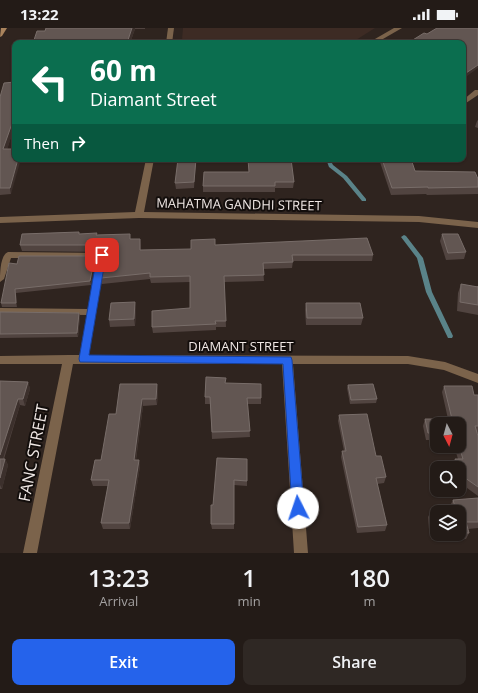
<!DOCTYPE html>
<style>
body{margin:0;font-family:"Open Sans",sans-serif;background:#2f2824;color:#f1f3f6;height:100vh;display:flex;flex-direction:column;font-size:15px;white-space:nowrap}
*{box-sizing:border-box;margin:0}
p{font-size:13px;color:#a3a1a1}
.icon{flex:none;width:22px;height:22px;fill:none;stroke:currentColor;stroke-width:2;stroke-linecap:round;stroke-linejoin:round}
.map{position:relative;height:525px;overflow:hidden}
.sheet{display:flex;flex-direction:column;background:#231b17;flex:1}
.sheet>*{flex:none}
.hud{position:absolute;left:12px;top:12px;width:454px;height:122px;border-radius:8px;box-shadow:0 1px 3px #0004,0 0 0 1px #403936;background:#0b6e4f;color:#fff;overflow:hidden}
.needle{width:26px;rotate:174deg}
.tools{position:absolute;left:430px;top:389px;display:grid;gap:8px}
.tools a{display:grid;place-items:center;width:36px;height:36px;border-radius:8px;background:#231b17;box-shadow:0 1px 3px #0004,0 0 0 1px #403936;font-size:20px}
.pin{position:absolute;display:grid;place-items:center;width:34px;height:34px;color:#fff;margin:-17px;border-radius:8px;box-shadow:0 2px 6px #0006}
.me{position:absolute;width:44px;margin:-22px;rotate:356deg;stroke-linejoin:round;filter:drop-shadow(0 0 3px #0008)}
.turn{display:flex;align-items:center;gap:14px;height:84px;padding:0 12px;font-size:18px}
.turn .icon{width:52px;height:52px;stroke-width:2.5}
.turn b{display:block;font-size:28px;line-height:34px}
.then{display:flex;align-items:center;height:38px;padding:0 12px;background:#0003;gap:8px;font-size:15px}
.eta{display:flex;justify-content:space-evenly;align-items:center;height:68px;text-align:center}
.eta b{font-size:24px;font-weight:600;line-height:28px}
.cta{display:flex;gap:8px;margin-top:auto;padding:8px 12px}
.cta a{flex:1;height:46px;border-radius:8px;background:#2563eb;color:#fff;font-size:16px;font-weight:600;line-height:46px;text-align:center}
.cta a+a{background:#2f2824;color:#f1f3f6}
.status{display:flex;justify-content:space-between;align-items:center;height:28px;padding:0 20px;background:#231b17;direction:ltr}
.status svg{height:11px;fill:currentColor}
.map>svg:first-child{display:block}
.built{fill:#3d2b24}
.lines{fill:none;stroke-linecap:round;stroke-linejoin:round}
.stream{fill:#5a8389;fill-rule:evenodd}
.lane{fill:#7b634b;fill-rule:evenodd}
.street{fill:#7b634b;fill-rule:evenodd}
.secondary{fill:#aa845d;fill-rule:evenodd}
.wall{fill:#514440}
.shaded-wall{fill:#3c302c}
.building{fill:#625652;stroke:#786d69}
.route{fill:#2563eb;stroke:#184099}
.labels{text-anchor:middle;stroke-width:4;stroke-linejoin:round;paint-order:stroke}
.street-label{font-size:13px;fill:#f0e8e5;stroke:#130e0c}
.near-street-label{font-size:16px;fill:#f0e8e5;stroke:#130e0c}
</style>
<div class="status"><b>13:22</b><svg viewBox="0 0 49 12"><path d="M0 12V9h3v3zM5 12V6h3v6zM10 12V3h3v9zM15 12V0h3v12zM26 1h20v11H26zM47 4h2v5h-2z"/></svg></div>
<div class="map">
<svg width="478" height="525" viewBox="0 0 478 525">
<rect width="100%" height="100%" fill="#2f241f"/>
<polygon class="built" points="183,0 375,0 356,12 340,15 189,15 182,12"/>
<g class="lines">
<g class="stream">
<polygon points="326,131 330,131 333,137 347,148 366,171 366,173 362,173 343,150 329,139"/>
<polygon points="404,207 406,208 423,230 432,264 453,308 452,310 448,310 426,264 417,230 401,209"/>
</g>
<path class="lane" d="M8,224L105,225L106,227L87,334H81L79,331L87,287L0,286V280L88,281L97,230H11L4,251L0,254C0,246 0,227 8,224Z"/>
<g class="street">
<polygon points="168,0 174,0 172,15 166,15"/>
<polygon points="394,0 402,0 376,15 368,15"/>
<polygon points="475,62 478,62 478,67 463,77 463,72"/>
<polygon points="146,131 154,131 144,184 419,188 478,194 478,200 419,194 139,190 0,195 0,189 135,184"/>
<polygon points="69,327 408,328 445,334 478,346 478,355 444,342 408,336 293,336 308,525 294,525 282,336 73,336 37,525 23,525 62,336 0,336 0,328"/>
</g>
<polygon class="secondary" points="1,0 7,0 2,8 0,9"/>
</g>
<g class="wall">
<polygon points="46,0 145,0 145,1 135,1 130,15 33,15 45,3"/>
<polygon points="15,54 15,97 7,121 11,166 0,167 0,69"/>
<polygon points="478,92 478,100 475,99 477,93"/>
<rect x="60" y="131" width="47" height="2"/>
<polygon points="196,131 194,160 176,161 175,155"/>
<polygon points="248,131 298,131 298,134 291,134 294,154 293,160 275,160 275,164 203,164 203,158 249,144"/>
<polygon points="379,131 411,131 415,143 478,151 478,166 427,167 426,166 391,167"/>
<polygon points="79,206 131,211 141,217 141,222 191,221 215,217 373,227 372,233 293,233 292,240 263,241 264,253 224,254 226,299 216,299 216,302 153,305 152,299 190,280 190,254 151,255 150,251 102,256 101,250 106,225 105,224 22,223 20,217"/>
<polygon points="442,206 466,224 464,231 446,232 440,213"/>
<polygon points="95,228 95,232 91,257 16,265 17,279 2,279 1,275 17,236"/>
<polygon points="461,256 478,259 478,258 478,287 457,283 458,265"/>
<polygon points="306,275 363,290 361,297 306,297 305,282"/>
<polygon points="136,281 135,298 110,299 109,292"/>
<polygon points="0,284 79,285 80,288 78,309 0,310"/>
<polygon points="0,353 28,354 30,361 25,378 20,377 4,431 5,431 8,437 2,461 0,461"/>
<polygon points="226,355 261,370 261,376 248,376 250,409 212,411 210,376 205,376 205,369"/>
<polygon points="348,357 377,371 376,375 350,376 347,360"/>
<polygon points="444,358 474,367 478,367 478,405 477,405 478,408 478,468 459,454 459,440 453,440 453,438 455,431 458,431 454,418 459,418 459,396 437,396 437,412 426,412 423,398 425,391 448,391 442,364"/>
<polygon points="158,362 157,377 143,378 136,432 139,432 140,438 130,501 103,501 101,495 108,458 93,458 91,452 101,432 116,386"/>
<polygon points="339,387 376,428 386,449 384,455 377,456 387,497 385,503 357,505 341,429 342,423 344,423 338,393"/>
<polygon points="247,431 247,458 234,457 234,501 212,501 211,496 213,477"/>
<polygon points="478,470 478,500 468,501 469,505 466,511 451,512 450,506 459,506 459,484 437,484 437,502 429,502 428,489 431,483 451,482 450,478 453,472"/>
</g>
<g class="shaded-wall">
<polygon points="132,0 135,0 135,1 130,15 127,15"/>
<polygon points="478,37 478,40 463,51 463,47"/>
<polygon points="15,87 15,97 5,128 3,121"/>
<polygon points="18,131 21,131 11,166 10,160"/>
<polygon points="140,211 141,217 141,228 140,222"/>
<polygon points="95,228 95,232 91,257 90,253"/>
<polygon points="15,261 16,265 17,279 16,275"/>
<polygon points="135,274 136,281 135,298 134,291"/>
<polygon points="79,285 80,288 78,309 77,305"/>
<polygon points="28,354 30,361 25,378 23,371"/>
<polygon points="157,356 158,362 157,377 156,371"/>
<polygon points="18,371 20,377 1,437 0,434 0,427"/>
<polygon points="142,371 143,378 135,438 134,432"/>
<polygon points="5,431 8,437 2,461 0,457 0,450"/>
<polygon points="139,432 140,438 130,501 129,495"/>
</g>
<g class="building">
<polygon points="46,0 132,0 127,15 33,15 37,3 45,3"/>
<polygon points="437,0 478,0 478,37 463,47 463,15 408,15 424,5 427,6"/>
<polygon points="15,54 15,87 3,121 15,121 15,131 18,131 10,160 0,160 0,69 4,55"/>
<polygon points="178,131 196,131 194,154 175,155"/>
<polygon points="248,131 291,131 294,154 275,154 275,158 203,158 204,144 249,144"/>
<polygon points="382,131 411,131 415,143 475,144 478,151 478,159 428,160 428,159 392,160"/>
<polygon points="79,204 79,206 97,205 96,207 130,206 130,211 140,211 140,222 191,221 191,212 215,211 215,217 367,210 373,227 292,227 293,234 263,235 264,247 224,248 226,293 215,293 216,296 152,299 152,283 190,280 190,248 150,249 150,245 101,250 106,221 104,217 20,217 22,206"/>
<polygon points="442,206 458,206 466,224 448,225"/>
<polygon points="19,228 95,228 90,253 15,261 16,275 1,275 9,235 17,236"/>
<polygon points="461,256 478,259 478,258 478,277 460,274"/>
<polygon points="135,274 134,291 109,292 111,275"/>
<polygon points="306,275 360,275 363,290 307,290"/>
<polygon points="0,284 79,285 77,305 0,306"/>
<polygon points="206,349 226,350 225,355 261,356 261,370 247,370 250,403 212,404 210,369 205,369"/>
<polygon points="0,353 28,354 23,371 18,371 0,427"/>
<polygon points="120,356 157,356 156,371 142,371 134,432 139,432 129,495 101,495 109,452 91,452 95,432 101,432 109,386 116,386"/>
<polygon points="373,356 377,371 351,372 348,357"/>
<polygon points="444,358 472,358 474,367 478,367 478,398 475,398 478,408 478,459 461,447 459,440 458,440 455,431 463,431 459,418 459,396 437,396 437,405 428,405 425,391 452,391"/>
<polygon points="367,386 376,428 381,428 386,449 376,450 387,497 358,499 342,423 346,423 339,387"/>
<polygon points="217,430 247,431 247,453 234,452 234,496 211,496 211,477 213,477"/>
<polygon points="0,431 5,431 0,450"/>
<polygon points="478,470 478,494 466,494 469,505 459,505 459,484 437,484 437,496 431,496 431,483 456,482 453,472"/>
</g>
<polygon class="route" points="102,224 106,227 89,327 291,329 292,332 304,480 302,484 298,486 294,484 292,480 283,336 80,334 79,331 97,227"/>
<g class="labels">
<g class="street-label">
<text transform="translate(239 176) rotate(1)" y="5">MAHATMA GANDHI STREET</text>
<text x="241" y="323">DIAMANT STREET</text>
</g>
<g class="near-street-label">
<text transform="translate(33 425) rotate(-79)" y="6">FANC STREET</text>
</g>
</g>
</svg>
<div class="tools">
<a><svg class="needle" viewBox="-14 -14 28 28"><path d="M0-13l5 13h-10z" fill="#e53935"/><path d="M0 13l5-13h-10z" fill="#a3a1a1"/></svg></a>
<a><svg class="icon" aria-label="search" viewBox="0 0 24 24"><circle cx="10" cy="10" r="6"/><path d="M15 15l6 6"/></svg></a>
<a><svg class="icon" aria-label="layers" viewBox="0 0 24 24"><path d="M12 4l9 5-9 5-9-5zM3 14l9 5 9-5"/></svg></a>
</div>
<div class="pin" style="left:102px;top:227px;background:#d93025"><svg class="icon" aria-label="arrive" viewBox="0 0 24 24"><path d="M6 21V4h12l-3 4 3 4H6"/></svg></div>
<svg class="me" style="left:298px;top:480px" viewBox="-20 -20 40 40"><circle r="19" fill="#fff"/><path d="M0-13L10 11 0 6-10 11z" fill="#2563eb"/></svg>
<div class="hud">
<div class="turn"><svg class="icon" aria-label="left" viewBox="0 0 24 24"><path d="M17 20v-9H6M10 6l-5 5 5 5"/></svg><div><b>60 m</b>Diamant Street</div></div>
<div class="then">Then<svg class="icon" aria-label="right" viewBox="0 0 24 24"><path d="M7 20v-9h11M14 6l5 5-5 5"/></svg></div>
</div>
</div>
<section class="sheet">
<div class="eta">
<div><b>13:23</b><p>Arrival</p></div>
<div><b>1</b><p>min</p></div>
<div><b>180</b><p>m</p></div>
</div>
<div class="cta"><a>Exit</a><a>Share</a></div>
</section>
